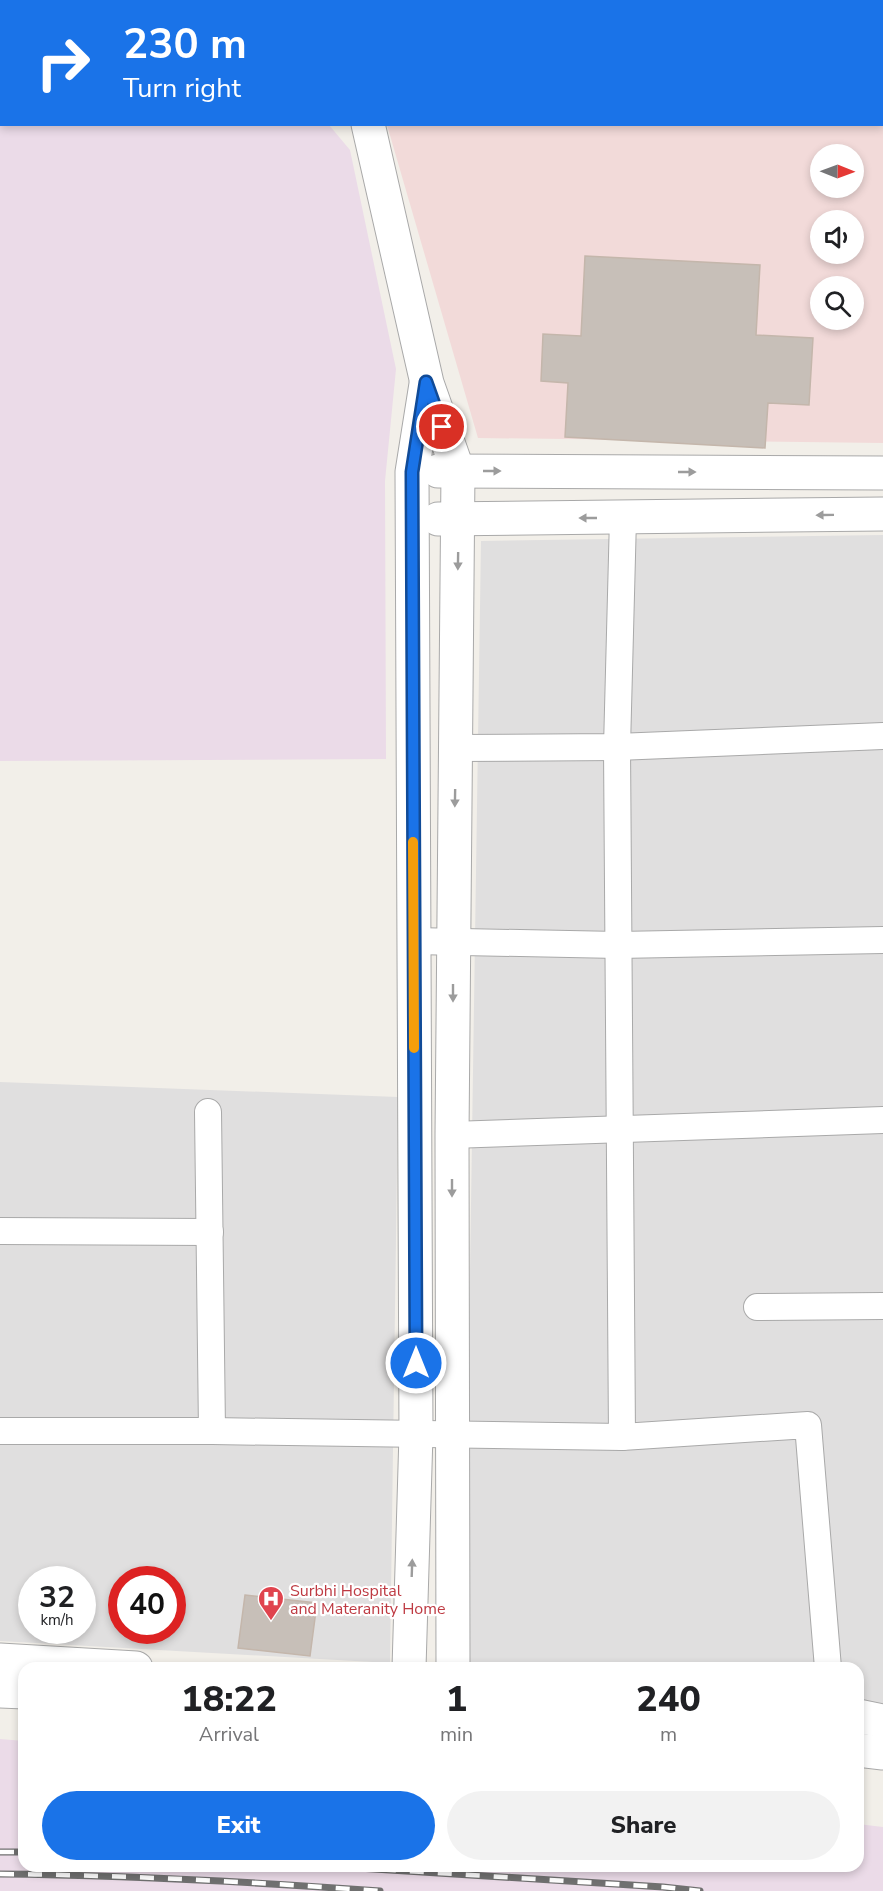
<!DOCTYPE html>
<style>
body{margin:0;font-family:"Nunito Sans",sans-serif;background:#f2f2f2;color:#202124;height:100vh;display:flex;flex-direction:column;font-size:22px;white-space:nowrap}
*{box-sizing:border-box;margin:0}
p{font-size:20px;color:#757577}
.icon{flex:none;width:33px;height:33px;fill:none;stroke:currentColor;stroke-width:2;stroke-linecap:round;stroke-linejoin:round}
.map{position:relative;flex:1;overflow:hidden}
.drawer{position:absolute;left:18px;top:1662px;width:846px;height:210px;display:flex;flex-direction:column;background:#fff;border-radius:18px;box-shadow:0 3px 9px #0003}
.drawer>*{flex:none}
.banner{position:absolute;left:0px;top:0px;width:884px;height:126px;box-shadow:0 3px 9px #0003;background:#1a73e8;color:#fff;overflow:hidden}
.needle{width:39px;rotate:91deg}
.buttons{position:absolute;left:810px;top:144px;display:grid;gap:12px}
.buttons a{display:grid;place-items:center;width:54px;height:54px;border-radius:50%;background:#fff;box-shadow:0 3px 9px #0003;font-size:30px}
.speed{position:absolute;left:18px;top:1566px;display:flex;gap:12px;font-size:30px;font-weight:700;text-align:center}
.speed>*{display:grid;place-content:center;width:78px;height:78px;border-radius:50%;background:#fff;box-shadow:0 3px 9px #0003;line-height:1}
.speed small{font-size:15px;font-weight:400}
.speed .limit{border:9px solid #d22;background:#fff;color:#111}
.pin{position:absolute;display:grid;place-items:center;width:51px;height:51px;color:#fff;margin:-26px;border:3px solid #fff;border-radius:50%;box-shadow:0 2px 6px #0007}
.me{position:absolute;width:66px;margin:-33px;rotate:0deg;stroke-linejoin:round;filter:drop-shadow(0 0 4px #0008)}
.turn{display:flex;align-items:center;gap:21px;height:126px;padding:0 24px;font-size:27px}
.turn .icon{width:78px;height:78px;stroke-width:2.5}
.turn b{display:block;font-size:42px;line-height:51px}
.eta{display:flex;justify-content:space-evenly;align-items:center;height:102px;text-align:center}
.eta b{font-size:36px;font-weight:800;line-height:42px}
.primary-button{display:flex;gap:12px;margin-top:auto;padding:12px 24px}
.primary-button a{flex:1;height:69px;border-radius:36px;background:#1a73e8;color:#fff;font-size:24px;font-weight:800;line-height:69px;text-align:center}
.primary-button a+a{background:#f2f2f2;color:#202124}
.map>svg:first-child{display:block}
.residential{fill:#e0dfdf;fill-rule:evenodd}
.commercial{fill:#f2dad9;fill-rule:evenodd}
.industrial{fill:#ebdbe8}
.building{fill:#c7bfb8;stroke:#c4b6ab;stroke-width:1.5}
.lines{fill:none;stroke-linecap:round;stroke-linejoin:round}
.minor-casing{stroke:#a9a9a9;stroke-width:28}
.tertiary-casing{stroke:#a9a9a9;stroke-width:35}
.minor{stroke:#fff;stroke-width:26}
.tertiary{stroke:#fff;stroke-width:33}
.rail-casing{stroke:#707070;stroke-width:7}
.rail{stroke:#fff;stroke-width:4.5;stroke-dasharray:14;stroke-linecap:butt}
.oneway{fill:#9c9c9c}
.route-casing{stroke:#114b97;stroke-width:15}
.route{stroke:#1a73e8;stroke-width:10}
.slow{stroke:#f59e0b;stroke-width:10}
.labels{text-anchor:middle;stroke-width:4.5;stroke-linejoin:round;paint-order:stroke}
.health-label{font-size:16px;fill:#be3a42;stroke:#fff;text-anchor:start}
</style>
<div class="map">
<svg width="883" height="1891" viewBox="0 0 883 1891">
<rect width="100%" height="100%" fill="#f2efe9"/>
<g class="residential">
<polygon points="883,535 883,1704 858,1700 858,1668 464,1668 481,541"/>
<path d="M0,1082L398,1097L390,1663L0,1641ZM32,1580H82V1630H32ZM122,1580H172V1630H122Z"/>
</g>
<path class="commercial" d="M395,0H883V443L478,438L387,125L882,124V2L394,1ZM820,154H854V188H820ZM820,220H854V254H820ZM820,286H854V320H820Z"/>
<g class="industrial">
<polygon points="0,62 2,124 329,125 350,150 396,369 385,481 386,759 0,761"/>
<polygon points="0,1739 24,1741 24,1866 858,1866 858,1824 883,1827 883,1891 0,1891"/>
</g>
<g class="building">
<polygon points="585,256 760,265 756,335 813,338 809,405 768,403 765,448 565,437 568,383 541,381 543,334 581,336"/>
<polygon points="245,1595 317,1603 310,1656 238,1648"/>
</g>
<g class="lines">
<defs>
<g id="minor">
<polyline points="456,748 617,747 883,736"/>
<polyline points="414,941 618,945 883,940"/>
<polyline points="208,1112 212,1431"/>
<polyline points="452,1135 883,1120"/>
<polyline points="0,1231 210,1232"/>
<polyline points="757,1307 883,1306"/>
<polyline points="0,1431 212,1431 622,1437 808,1425 828,1668"/>
<polyline points="622,1437 617,747 623,518"/>
</g>
<g id="tertiary">
<polyline points="378,0 379,2"/>
<polyline points="280,2 280,0"/>
<polyline points="0,25 2,25"/>
<polyline points="368,124 427,383 458,471 452,1135 453,1668"/>
<polyline points="438,471 883,473"/>
<polyline points="438,519 883,514"/>
<polyline points="0,1660 136,1668"/>
<polyline points="409,1668 416,1434 412,472 426,384"/>
<polyline points="0,1691 24,1692"/>
<polyline points="858,1716 883,1721"/>
<polyline points="858,1750 883,1753"/>
</g>
</defs>
<use href="#minor" class="minor-casing"/>
<use href="#tertiary" class="tertiary-casing"/>
<use href="#minor" class="minor"/>
<use href="#tertiary" class="tertiary"/>
<defs>
<g id="rail">
<polyline points="0,1852 24,1852"/>
<polyline points="326,1866 663,1887 700,1891"/>
<path d="M0,1874C127,1875 254,1882 380,1891"/>
</g>
</defs>
<use href="#rail" class="rail-casing"/>
<use href="#rail" class="rail"/>
</g>
<defs><path id="oneway-solid" d="M-6-.8H1V-3.2L6.5 0L1 3.2V.8H-6Z" transform="scale(1.5)"/></defs>
<g class="oneway">
<use href="#oneway-solid" transform="translate(492 471)"/>
<use href="#oneway-solid" transform="translate(687 472)"/>
<use href="#oneway-solid" transform="translate(825 515) rotate(179)"/>
<use href="#oneway-solid" transform="translate(588 518) rotate(180)"/>
<use href="#oneway-solid" transform="translate(458 561) rotate(91)"/>
<use href="#oneway-solid" transform="translate(455 798) rotate(91)"/>
<use href="#oneway-solid" transform="translate(453 993) rotate(90)"/>
<use href="#oneway-solid" transform="translate(452 1188) rotate(90)"/>
<use href="#oneway-solid" transform="translate(412 1568) rotate(-88)"/>
</g>
<g class="lines">
<defs>
<polyline id="route" points="416,1363 412,472 426,382 442,427"/>
</defs>
<use href="#route" class="route-casing"/>
<use href="#route" class="route"/>
<polyline class="slow" points="413,842 414,1048"/>
</g>
<defs>
<symbol id="hospital-pin" viewBox="-11 -11 22 30"><path d="M0 17L-7.5 6A9.5 9.5 0 1 1 7.5 6Z" fill="#e0444e" stroke="#fff"/><path d="M-5-5h3v3.5h4V-5h3V5h-3V1.5h-4V5h-3Z" fill="#fff"/></symbol>
</defs>
<g fill-rule="evenodd">
<use href="#hospital-pin" x="256" y="1584" width="30" height="40"/>
</g>
<g class="labels">
<g class="health-label">
<text x="290" y="1596">Surbhi Hospital<tspan x="290" dy="18">and Materanity Home</tspan></text>
</g>
</g>
</svg>
<div class="buttons">
<a><svg class="needle" viewBox="-14 -14 28 28"><path d="M0-13l5 13h-10z" fill="#e53935"/><path d="M0 13l5-13h-10z" fill="#757577"/></svg></a>
<a><svg class="icon" aria-label="sound" viewBox="0 0 24 24"><path d="M4 9h4l5-4v14l-5-4H4zM17 9q2 3 0 6"/></svg></a>
<a><svg class="icon" aria-label="search" viewBox="0 0 24 24"><circle cx="10" cy="10" r="6"/><path d="M15 15l6 6"/></svg></a>
</div>
<div class="speed"><div>32<small>km/h</small></div><div class="limit">40</div></div>
<div class="pin" style="left:442px;top:427px;background:#d93025"><svg class="icon" aria-label="arrive" viewBox="0 0 24 24"><path d="M6 21V4h12l-3 4 3 4H6"/></svg></div>
<svg class="me" style="left:416px;top:1363px" viewBox="-20 -20 40 40"><circle r="17" fill="#1a73e8" stroke="#fff" stroke-width="3"/><path d="M0-11L8 9 0 5-8 9z" fill="#fff"/></svg>
<div class="banner">
<div class="turn"><svg class="icon" aria-label="right" viewBox="0 0 24 24"><path d="M7 20v-9h11M14 6l5 5-5 5"/></svg><div><b>230 m</b>Turn right</div></div>
</div>
<section class="drawer">
<div class="eta">
<div><b>18:22</b><p>Arrival</p></div>
<div><b>1</b><p>min</p></div>
<div><b>240</b><p>m</p></div>
</div>
<div class="primary-button"><a>Exit</a><a>Share</a></div>
</section>
</div>
